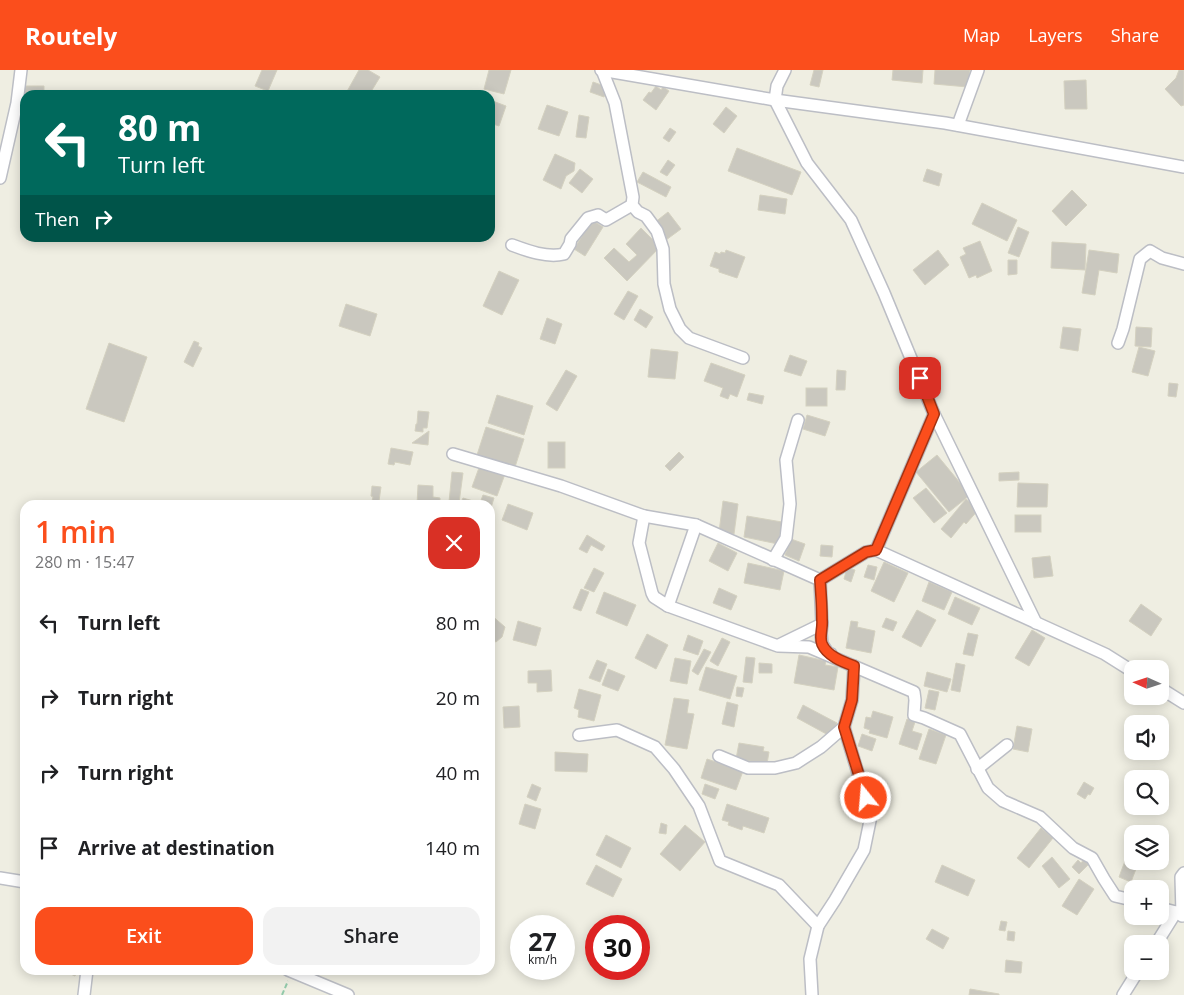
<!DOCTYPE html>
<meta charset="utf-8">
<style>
body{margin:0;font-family:"Open Sans",sans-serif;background:#f2f2f2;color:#202124;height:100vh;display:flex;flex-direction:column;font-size:19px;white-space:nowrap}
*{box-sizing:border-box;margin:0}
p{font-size:16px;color:#757577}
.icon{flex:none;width:28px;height:28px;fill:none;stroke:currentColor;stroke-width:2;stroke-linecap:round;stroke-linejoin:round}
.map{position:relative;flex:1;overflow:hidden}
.side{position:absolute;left:20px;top:430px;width:475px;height:475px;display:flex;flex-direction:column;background:#fff;border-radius:15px;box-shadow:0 2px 12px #0003}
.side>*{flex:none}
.banner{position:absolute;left:20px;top:20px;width:475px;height:152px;border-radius:15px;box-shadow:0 2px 12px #0003;background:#00695c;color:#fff;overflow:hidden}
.needle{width:32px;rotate:273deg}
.tools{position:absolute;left:1124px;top:590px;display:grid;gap:10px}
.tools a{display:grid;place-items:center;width:45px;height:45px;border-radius:10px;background:#fff;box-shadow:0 2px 12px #0003;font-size:25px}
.speed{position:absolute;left:510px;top:845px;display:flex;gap:10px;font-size:25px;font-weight:700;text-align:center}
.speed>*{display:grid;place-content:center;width:65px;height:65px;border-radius:50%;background:#fff;box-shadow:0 2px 12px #0003;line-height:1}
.speed small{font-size:12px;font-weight:400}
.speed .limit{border:8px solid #d22;background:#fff;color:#111}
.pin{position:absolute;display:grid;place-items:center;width:42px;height:42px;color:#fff;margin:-21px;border-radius:10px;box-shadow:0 2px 8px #0006}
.me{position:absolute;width:55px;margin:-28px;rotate:343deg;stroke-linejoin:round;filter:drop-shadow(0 0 4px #0008)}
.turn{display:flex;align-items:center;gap:18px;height:105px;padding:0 15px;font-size:22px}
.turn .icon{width:65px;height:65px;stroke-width:2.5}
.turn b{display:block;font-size:35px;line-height:42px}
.then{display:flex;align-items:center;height:48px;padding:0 15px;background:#0003;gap:10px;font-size:19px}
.round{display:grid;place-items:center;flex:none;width:52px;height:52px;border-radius:15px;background:#f2f2f2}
.headline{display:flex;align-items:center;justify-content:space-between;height:85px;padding:0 15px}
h1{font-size:30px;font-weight:600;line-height:38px;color:#fb4e1c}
.cta{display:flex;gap:10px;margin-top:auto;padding:10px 15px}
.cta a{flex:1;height:58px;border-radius:15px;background:#fb4e1c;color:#fff;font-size:20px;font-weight:600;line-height:58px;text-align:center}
.cta a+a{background:#f2f2f2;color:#202124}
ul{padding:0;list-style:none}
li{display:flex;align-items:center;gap:15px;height:75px;padding:0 15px}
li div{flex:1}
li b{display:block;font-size:19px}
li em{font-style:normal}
header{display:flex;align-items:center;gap:30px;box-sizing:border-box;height:70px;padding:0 25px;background:#fb4e1c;color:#fff}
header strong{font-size:24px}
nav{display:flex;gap:28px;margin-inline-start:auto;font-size:18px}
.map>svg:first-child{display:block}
.building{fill:#cac8bf;stroke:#d4d1c0}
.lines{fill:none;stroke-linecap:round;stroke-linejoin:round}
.street-casing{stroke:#bcbec5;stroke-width:14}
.path{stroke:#92c9aa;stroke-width:2;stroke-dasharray:5 2.5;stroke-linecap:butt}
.street{stroke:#fff;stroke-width:11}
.route-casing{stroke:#a33312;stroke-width:12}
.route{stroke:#fb4e1c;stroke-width:9}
</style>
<header>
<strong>Routely</strong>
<nav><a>Map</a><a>Layers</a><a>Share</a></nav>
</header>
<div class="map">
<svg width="1184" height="925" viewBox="0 0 1184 925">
<rect width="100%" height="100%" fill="#efeee2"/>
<g class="building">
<polygon points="262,0 277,0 268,21 255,16"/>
<polygon points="359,0 368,0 380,7 369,25 345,25"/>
<polygon points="489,0 511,0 504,24 484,19"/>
<polygon points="814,0 823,0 819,17 810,15"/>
<polygon points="893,0 923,0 922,13 892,10"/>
<polygon points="935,0 970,0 968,17 934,14"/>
<polygon points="1179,0 1184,0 1184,35 1181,36 1165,19 1176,8"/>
<polygon points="1086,10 1087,39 1065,39 1064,11"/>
<polygon points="593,12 607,17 604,27 590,22"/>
<polygon points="24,16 44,16 44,25 25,25 25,33 23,33"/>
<polygon points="656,16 661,20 663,17 669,21 656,40 643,30 649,22 651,23"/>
<polygon points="490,30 506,36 499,56 490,53"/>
<polygon points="547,35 568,42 559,66 538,59"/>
<polygon points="726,37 737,46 724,63 713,54"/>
<polygon points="579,45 589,47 586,68 576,67"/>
<polygon points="670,58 676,62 669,72 663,68"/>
<polygon points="737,78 801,102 792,125 728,101"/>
<polygon points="555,84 575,93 574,101 566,106 561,119 543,110"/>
<polygon points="668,90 675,95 667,106 660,102"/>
<polygon points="580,99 593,109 582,123 569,113"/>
<polygon points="927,99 942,104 939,116 923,111"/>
<polygon points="643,102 671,117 666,127 637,112"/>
<polygon points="1072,120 1087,135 1066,156 1052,141"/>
<polygon points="760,125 787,129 785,144 758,140"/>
<polygon points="982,133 1017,150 1007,171 972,154"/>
<polygon points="668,142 681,159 666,170 654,153"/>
<polygon points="592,150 603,157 585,186 574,179"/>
<polygon points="1018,157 1029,162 1019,187 1008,183"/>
<polygon points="641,158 660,177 627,211 604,188 614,178 629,192 637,185 626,174"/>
<polygon points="980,171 992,201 977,208 976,205 969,208 960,187 966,184 963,178"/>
<polygon points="1052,172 1086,174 1085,200 1051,198"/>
<polygon points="726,180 745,187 737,208 719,202 719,199 710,196 715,182 720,184 721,182 725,183"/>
<polygon points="938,180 949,195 925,215 913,200"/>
<polygon points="1089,180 1119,184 1117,203 1099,200 1095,225 1082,223"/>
<polygon points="1008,190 1017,190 1017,204 1008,205"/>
<polygon points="499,201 519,210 502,245 483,236"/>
<polygon points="628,221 638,226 624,250 614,244"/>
<polygon points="346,234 377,244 370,266 339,256"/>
<polygon points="640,239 653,247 646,258 634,250"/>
<polygon points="547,248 562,254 555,274 540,269"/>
<polygon points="1063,257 1081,259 1078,281 1060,278"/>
<polygon points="1136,257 1152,258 1151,277 1135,276"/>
<polygon points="194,271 199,273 198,276 202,278 193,297 184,292"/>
<polygon points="109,273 147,287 124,352 86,339"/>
<polygon points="1139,277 1155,281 1148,306 1132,302"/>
<polygon points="651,279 678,282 675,309 648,307"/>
<polygon points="790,285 807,291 801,306 784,301"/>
<polygon points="711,293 745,305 737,327 730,324 728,329 720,326 723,318 704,311"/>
<polygon points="566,300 577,306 557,341 546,334"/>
<polygon points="837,300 846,301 845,320 836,320"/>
<polygon points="1169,313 1178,314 1176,327 1168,326"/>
<rect x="806" y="318" width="21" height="18"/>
<polygon points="749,323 764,326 762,334 747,330"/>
<polygon points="497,325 533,336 524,365 488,353"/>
<polygon points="418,341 429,342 427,358 423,358 423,362 415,361 416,354 417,354"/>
<polygon points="807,345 830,352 825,366 803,359"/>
<polygon points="486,357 524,369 515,397 477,385"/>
<polygon points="429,361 428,375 412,373"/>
<rect x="548" y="372" width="17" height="26"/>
<polygon points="391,378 413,382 410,395 395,392 394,395 388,394"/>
<polygon points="679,382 684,387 670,401 665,396"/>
<polygon points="937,385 970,425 949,442 916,402"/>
<polygon points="480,395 505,404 497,426 472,417"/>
<polygon points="452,402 463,403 459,433 449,432"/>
<polygon points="1019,402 1019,410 999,411 999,403"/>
<polygon points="1018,413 1048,414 1047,437 1017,437"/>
<polygon points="418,415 433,416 433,427 440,428 440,435 417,435"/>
<polygon points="372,416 381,417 379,431 372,431 373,427 371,426"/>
<polygon points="926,418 947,443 934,453 913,428"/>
<polygon points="483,425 494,428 490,441 490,435 460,435 463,428 480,433"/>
<polygon points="966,429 979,439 966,454 964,452 951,468 941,459"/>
<polygon points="723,431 738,434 734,464 719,462"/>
<polygon points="508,434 533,443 527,460 502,450"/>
<rect x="1015" y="445" width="26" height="17"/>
<polygon points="747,446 782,452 778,474 744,467"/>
<polygon points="587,465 605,476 602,481 591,475 587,483 579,479"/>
<polygon points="791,469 805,474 799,491 785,485"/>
<polygon points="718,473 737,483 728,501 709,491"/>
<polygon points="821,475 833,476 832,487 820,486"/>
<polygon points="1050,486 1053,506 1034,508 1032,488"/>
<polygon points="884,492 908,503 894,532 871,521"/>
<polygon points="748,493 784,501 780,520 744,513"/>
<polygon points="868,495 877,497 874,510 864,507"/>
<polygon points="594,498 604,503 594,522 584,518"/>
<polygon points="847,498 855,500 851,512 844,509"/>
<polygon points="929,512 952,522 944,540 922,531"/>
<polygon points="719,518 737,526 731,540 713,533"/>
<polygon points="581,519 589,522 581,541 573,538"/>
<polygon points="604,522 636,535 627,556 596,543"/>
<polygon points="955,527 980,538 972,555 948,544"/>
<polygon points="1141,534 1162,549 1151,566 1129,551"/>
<polygon points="917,540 936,550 921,577 902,567"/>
<polygon points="490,544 505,557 502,567 496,572 490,569"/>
<polygon points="886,548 897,552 893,561 882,557"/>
<polygon points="518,551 541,558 536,576 513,570"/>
<polygon points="851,551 858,552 857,557 875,561 871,583 846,578"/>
<polygon points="1032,560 1045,568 1029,596 1015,588"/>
<polygon points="968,563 978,565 973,586 963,584"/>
<polygon points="647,564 668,575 656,599 635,588"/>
<polygon points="688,565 703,571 698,585 683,580"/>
<polygon points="722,568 730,572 718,596 710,591"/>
<polygon points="704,579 711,582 698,605 692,601"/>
<polygon points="799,585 826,591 825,595 838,597 834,620 794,613"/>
<polygon points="746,587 755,588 752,613 743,612"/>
<polygon points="675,588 691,591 687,614 670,611"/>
<polygon points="597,590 607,594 600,612 589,608"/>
<polygon points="759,593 772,594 772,603 759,603"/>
<polygon points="956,593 965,595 960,622 951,620"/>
<polygon points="706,597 737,606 730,629 699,620"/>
<polygon points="608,599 625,606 618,621 602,615"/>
<polygon points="551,600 552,621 537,622 537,613 528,613 528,601"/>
<polygon points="927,602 951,609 947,622 924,616"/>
<polygon points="737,617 744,618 742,627 736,626"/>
<polygon points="579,619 601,625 594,651 578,647 579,640 574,638"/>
<polygon points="929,620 939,622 935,640 925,638"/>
<polygon points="674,628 689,630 687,643 694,644 687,679 665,675"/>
<polygon points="727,632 738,635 734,657 722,654"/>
<polygon points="803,635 837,653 830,666 797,648"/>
<polygon points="519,636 520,657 504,658 503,637"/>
<polygon points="873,641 893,647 887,668 869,663 870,660 864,658 866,647 871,648"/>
<polygon points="907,649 915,652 912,661 922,664 917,680 899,674"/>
<polygon points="1017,656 1032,659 1028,682 1013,679"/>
<polygon points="929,659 946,665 936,694 919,689"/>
<polygon points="862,664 876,669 872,681 858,676"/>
<polygon points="739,673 764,677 763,681 769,682 767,694 736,689"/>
<polygon points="555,682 588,684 587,702 555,701"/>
<polygon points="707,689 743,701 736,720 701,708"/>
<polygon points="1084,712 1094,718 1090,725 1088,724 1085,729 1077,724"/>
<polygon points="532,714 541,718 536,731 527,727"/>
<polygon points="705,714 719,719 715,729 702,724"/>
<polygon points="525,734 541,739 535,759 519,754"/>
<polygon points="727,734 769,748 764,763 743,756 742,760 728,755 729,752 722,750"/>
<polygon points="661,753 667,755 666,764 659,763"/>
<polygon points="685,755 705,772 680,801 660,784"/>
<polygon points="1041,758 1053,768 1029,798 1017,788"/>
<polygon points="606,765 631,778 621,798 596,785"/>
<polygon points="1128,783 1132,784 1132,791 1139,791 1131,812 1119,807"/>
<polygon points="1052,787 1070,809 1059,818 1042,796"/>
<polygon points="1085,788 1090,793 1079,804 1072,797 1078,790 1081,793"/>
<polygon points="596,795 622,809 613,827 586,814"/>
<polygon points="942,795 975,810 968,826 935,812"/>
<polygon points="1079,809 1094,819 1077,845 1062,836"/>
<polygon points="1001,851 1007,852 1005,861 999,860"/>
<polygon points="932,859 949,868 943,879 926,869"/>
<polygon points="1008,861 1015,862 1014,871 1007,870"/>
<polygon points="1006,890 1022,892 1021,903 1005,902"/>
<polygon points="64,900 77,900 75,906 64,901"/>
<polygon points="970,919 999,924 999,925 969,925"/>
</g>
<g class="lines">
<defs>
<g id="street">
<polyline points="601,0 775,30 945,53 1184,97"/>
<polyline points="602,0 615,33 633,127 632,135 638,142 646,146 657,161 663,179 664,214 670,239 680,259 689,268 743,288"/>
<polyline points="785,0 777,16 775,30 807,93 851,150 884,223 934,344 1036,553"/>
<polyline points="958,55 978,0"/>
<polyline points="0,108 17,33 21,0"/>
<path d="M512,175C528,181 547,188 564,184L570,174L571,169L588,148L598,145L606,150L632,135"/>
<polyline points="1118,273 1123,259 1140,189 1150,181 1162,188 1184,194"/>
<polyline points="453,384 561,416 644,446 696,455 820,510"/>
<polyline points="644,446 639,473 652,523 654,527 668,536 778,576 809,577 914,622 915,630 914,645 924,648 960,664 988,718 1003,731 1040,747 1073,778 1092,788 1104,809 1115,826 1132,830"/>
<polyline points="876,480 934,344"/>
<polyline points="773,490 786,468 790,434 786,390 798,350"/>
<polyline points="820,510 866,482 876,480 1105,584 1132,601"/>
<polyline points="820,510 822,554 821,563 822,574 828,583 831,584"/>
<polyline points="668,536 696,455"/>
<polyline points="779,575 822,554"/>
<polyline points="1160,618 1184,633"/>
<polyline points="579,665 617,660 655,677 674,699 699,736 720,791 779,815 818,856"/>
<polyline points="719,686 748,698 775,698 796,693 821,677 844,657 852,630 854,596"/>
<polyline points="977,699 1007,675"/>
<polyline points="0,808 25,812"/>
<polyline points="1160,838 1176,842 1182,846"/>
<polyline points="1182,845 1181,807 1184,803"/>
<polyline points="1156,874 1176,842"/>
<polyline points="288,900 348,925"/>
<polyline points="84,925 87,900"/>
<polyline points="812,925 810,889 818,856 835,830 864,780 871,746 844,657"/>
<polyline points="1123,925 1138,901"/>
</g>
</defs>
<use href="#street" class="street-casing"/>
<polyline class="path" points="282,925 288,911"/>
<use href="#street" class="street"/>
</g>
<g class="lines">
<defs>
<path id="route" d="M866,728L844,657L852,630L854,596C843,592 827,586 822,574C819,567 823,558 822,550C822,537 821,523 820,510L866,482L876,480L934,344L920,308"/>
</defs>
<use href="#route" class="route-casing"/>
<use href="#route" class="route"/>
</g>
</svg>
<div class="tools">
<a><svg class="needle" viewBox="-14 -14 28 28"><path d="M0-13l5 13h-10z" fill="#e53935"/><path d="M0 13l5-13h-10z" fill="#757577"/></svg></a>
<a><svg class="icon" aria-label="sound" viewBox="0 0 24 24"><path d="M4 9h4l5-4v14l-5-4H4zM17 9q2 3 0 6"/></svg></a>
<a><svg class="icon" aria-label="search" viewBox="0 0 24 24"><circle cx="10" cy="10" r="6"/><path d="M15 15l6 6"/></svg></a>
<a><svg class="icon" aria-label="layers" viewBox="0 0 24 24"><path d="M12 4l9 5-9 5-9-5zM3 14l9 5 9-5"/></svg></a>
<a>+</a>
<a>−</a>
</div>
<div class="speed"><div>27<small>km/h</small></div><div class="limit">30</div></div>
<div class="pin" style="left:920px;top:308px;background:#d93025"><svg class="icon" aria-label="arrive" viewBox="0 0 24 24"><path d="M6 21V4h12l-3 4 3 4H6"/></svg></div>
<svg class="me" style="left:866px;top:728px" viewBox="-20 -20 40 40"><circle r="17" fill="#fb4e1c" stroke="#fff" stroke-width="3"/><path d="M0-11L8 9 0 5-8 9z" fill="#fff"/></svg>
<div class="banner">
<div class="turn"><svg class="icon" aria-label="left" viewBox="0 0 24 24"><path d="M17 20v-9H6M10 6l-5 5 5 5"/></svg><div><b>80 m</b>Turn left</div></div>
<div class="then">Then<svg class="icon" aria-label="right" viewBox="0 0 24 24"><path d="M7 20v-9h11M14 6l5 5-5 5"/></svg></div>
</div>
<section class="side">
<div class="headline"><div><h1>1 min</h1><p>280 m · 15:47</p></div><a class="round" style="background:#d93025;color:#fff"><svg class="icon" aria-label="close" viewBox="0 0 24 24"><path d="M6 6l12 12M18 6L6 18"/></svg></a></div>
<ul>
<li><svg class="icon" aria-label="left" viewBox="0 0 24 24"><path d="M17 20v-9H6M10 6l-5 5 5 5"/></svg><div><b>Turn left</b></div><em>80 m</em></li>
<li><svg class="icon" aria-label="right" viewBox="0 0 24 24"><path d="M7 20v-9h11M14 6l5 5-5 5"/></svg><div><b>Turn right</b></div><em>20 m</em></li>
<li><svg class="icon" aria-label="right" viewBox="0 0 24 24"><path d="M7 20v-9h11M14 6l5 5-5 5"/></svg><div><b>Turn right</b></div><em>40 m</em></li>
<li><svg class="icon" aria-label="arrive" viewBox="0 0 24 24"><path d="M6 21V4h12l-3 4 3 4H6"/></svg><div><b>Arrive at destination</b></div><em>140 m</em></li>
</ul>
<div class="cta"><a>Exit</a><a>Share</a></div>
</section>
</div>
